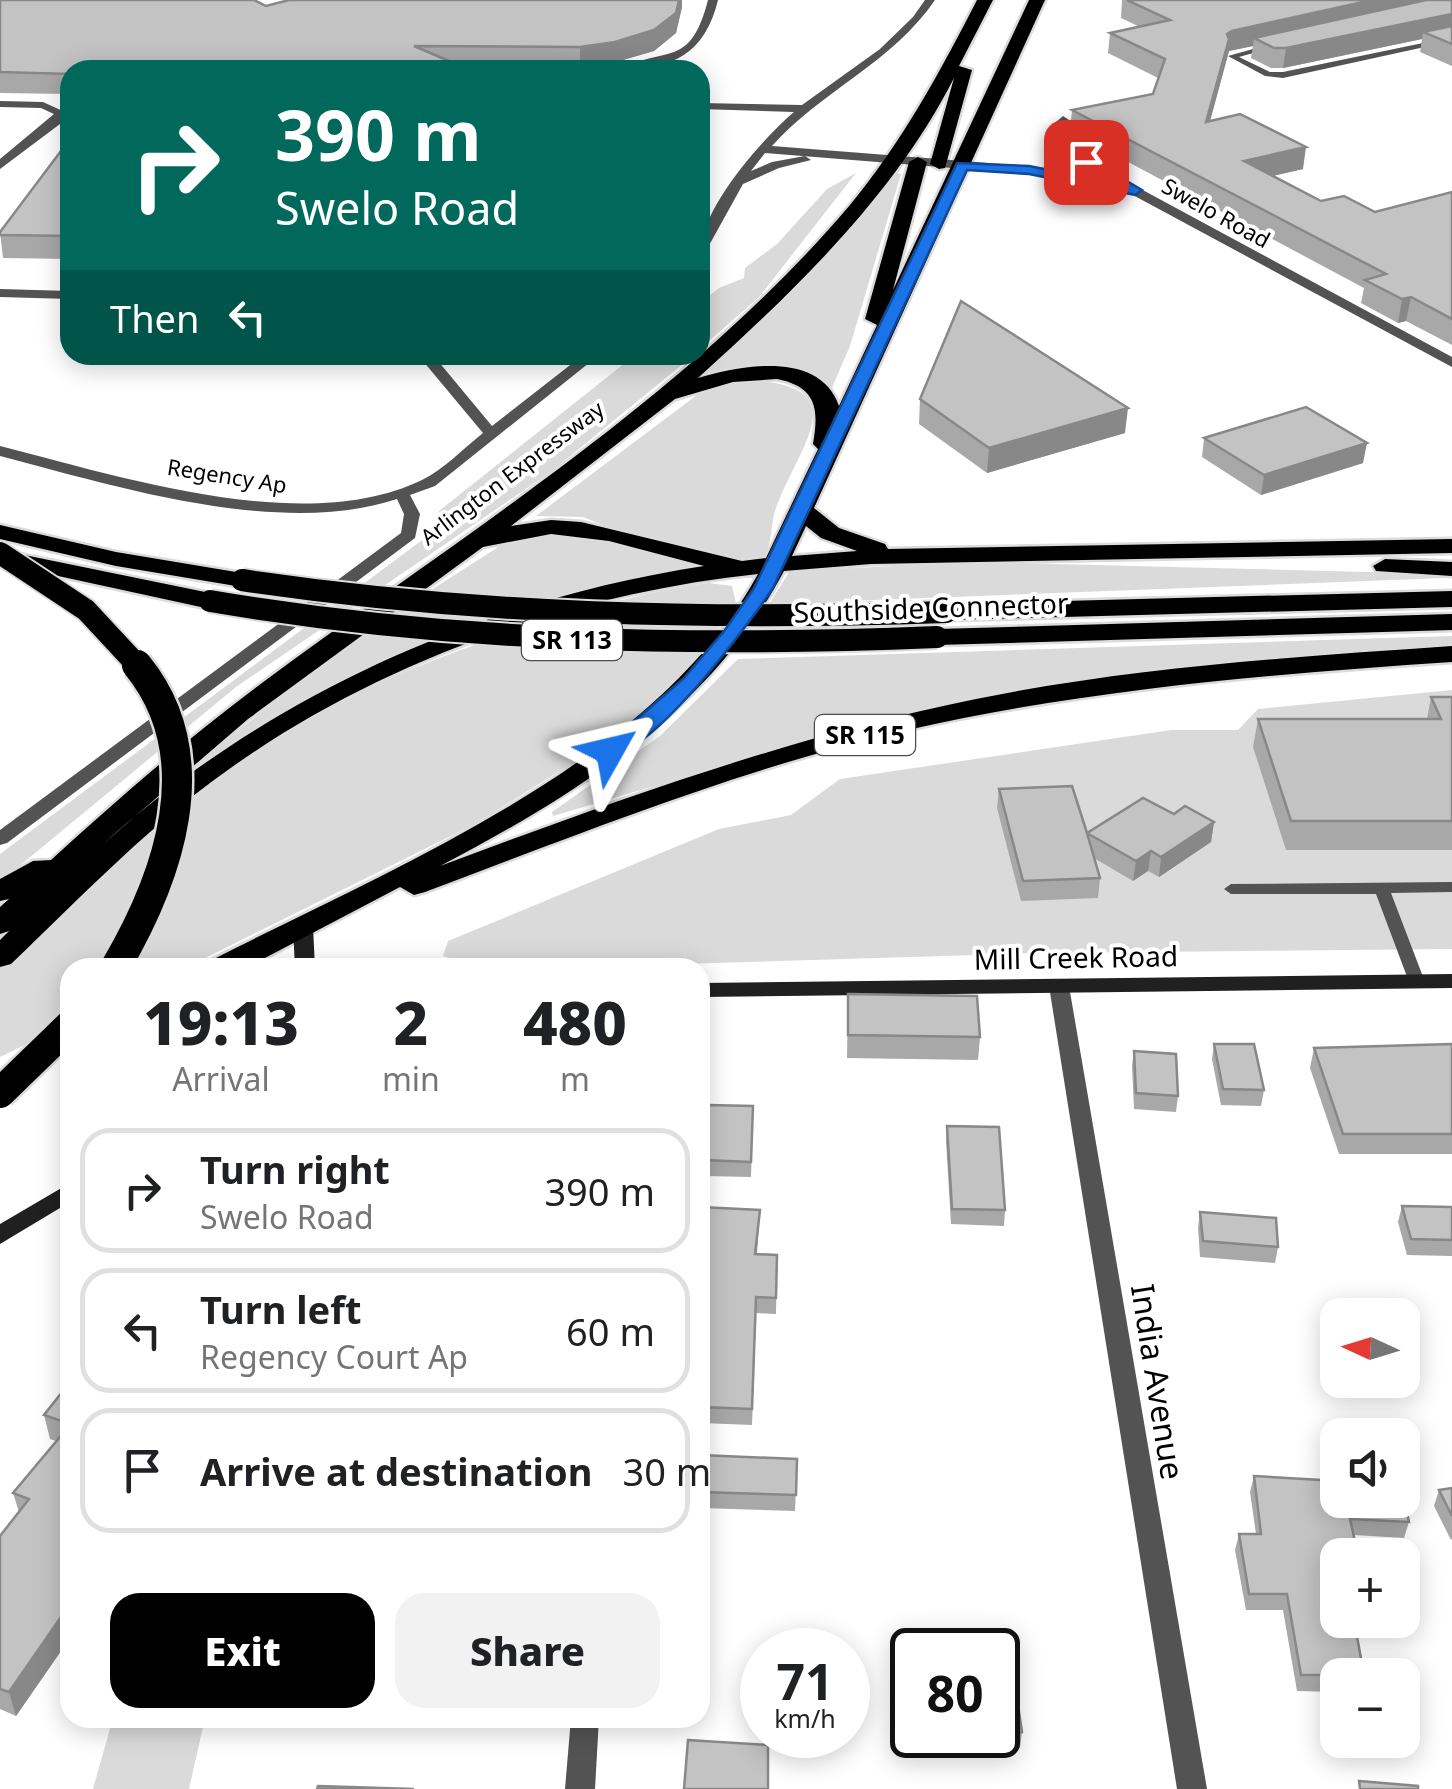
<!DOCTYPE html>
<meta charset="utf-8">
<style>
body{margin:0;font-family:"Noto Sans",sans-serif;background:#f2f2f2;color:#202124;height:100vh;display:flex;flex-direction:column;font-size:38px;white-space:nowrap}
*{box-sizing:border-box;margin:0}
p{font-size:32px;color:#757577}
.icon{flex:none;width:55px;height:55px;fill:none;stroke:currentColor;stroke-width:2;stroke-linecap:round;stroke-linejoin:round}
.map{position:relative;flex:1;overflow:hidden}
.drawer{position:absolute;left:60px;top:958px;width:650px;height:770px;display:flex;flex-direction:column;background:#fff;border-radius:30px;box-shadow:0 5px 25px #0003}
.drawer>*{flex:none}
.guide{position:absolute;left:60px;top:60px;width:650px;height:305px;border-radius:30px;box-shadow:0 5px 25px #0003;background:#00695c;color:#fff;overflow:hidden}
.needle{width:65px;rotate:274deg}
.fabs{position:absolute;left:1320px;top:1298px;display:grid;gap:20px}
.fabs a{display:grid;place-items:center;width:100px;height:100px;border-radius:20px;background:#fff;box-shadow:0 5px 25px #0003;font-size:50px}
.speed{position:absolute;left:740px;top:1628px;display:flex;gap:20px;font-size:50px;font-weight:700;text-align:center}
.speed>*{display:grid;place-content:center;width:130px;height:130px;border-radius:50%;background:#fff;box-shadow:0 5px 25px #0003;line-height:1}
.speed small{font-size:25px;font-weight:400}
.speed .limit{border:5px solid #111;border-radius:15px;background:#fff;color:#111}
.pin{position:absolute;display:grid;place-items:center;width:85px;height:85px;color:#fff;margin:-42px;border-radius:20px;box-shadow:0 5px 15px #0006}
.me{position:absolute;width:110px;margin:-55px;rotate:53deg;stroke-linejoin:round;filter:drop-shadow(0 0 8px #0008)}
.turn{display:flex;align-items:center;gap:35px;height:210px;padding:0 50px;font-size:45px}
.turn .icon{width:130px;height:130px;stroke-width:2.5}
.turn b{display:block;font-size:70px;line-height:85px}
.then{display:flex;align-items:center;height:95px;padding:0 50px;background:#0003;gap:20px;font-size:38px}
.eta{display:flex;justify-content:space-evenly;align-items:center;height:170px;text-align:center}
.eta b{font-size:60px;font-weight:800;line-height:70px}
.button{display:flex;gap:20px;margin-top:auto;padding:20px 50px}
.button a{flex:1;height:115px;border-radius:30px;background:#000;color:#fff;font-size:40px;font-weight:800;line-height:115px;text-align:center}
.button a+a{background:#f2f2f2;color:#202124}
ul{padding:0;list-style:none}
li{display:flex;align-items:center;gap:30px;height:125px;margin:0 20px 15px;padding:0 30px;border:5px solid #e0e0e0;border-radius:30px}
li div{flex:1}
li b{display:block;font-size:38px}
li em{font-style:normal}
.map>svg:first-child{display:block}
.green{fill:#dadada}
.lines{fill:none;stroke-linecap:round;stroke-linejoin:round}
.highway-casing{stroke:#dbdbdb;stroke-width:5}
.lane{fill:#535353;fill-rule:evenodd}
.street{fill:#535353;fill-rule:evenodd}
.secondary{fill:#202020;fill-rule:evenodd}
.highway{fill:#000;fill-rule:evenodd}
.highway-bridge-far1-casing{stroke:#dbdbdb;stroke-width:26;stroke-linecap:butt}
.highway-bridge-casing{stroke:#dbdbdb;stroke-width:35;stroke-linecap:butt}
.highway-bridge-far1{stroke:#000;stroke-width:22}
.highway-bridge{stroke:#000;stroke-width:30}
.wall{fill:#a8a8a8}
.shaded-wall{fill:#888}
.building{fill:#c3c3c3;stroke:#888;stroke-width:2.5}
.route{fill:#1a73e8;stroke:#114b97;stroke-width:2.5}
.labels{text-anchor:middle;stroke-width:8;stroke-linejoin:round;paint-order:stroke}
.far-street-label{font-size:22px;fill:#000;stroke:#fff}
.shield{fill:#fff;stroke:#4c4c4c;stroke-width:2.5}
.shield-label{font-size:25px;font-weight:bold;fill:#000}
.street-label{font-size:28px;fill:#000;stroke:#fff}
.near-street-label{font-size:32px;fill:#000;stroke:#fff}
</style>
<div class="map">
<svg width="1452" height="1789" viewBox="0 0 1452 1789">
<rect width="100%" height="100%" fill="#fff"/>
<g class="green">
<path d="M895,172L901,174L850,346L831,390L762,368L704,373C773,310 839,247 895,172Z"/>
<polygon points="856,173 759,297 700,349 700,303 719,288 744,278 745,268 777,244 827,189"/>
<polygon points="635,355 694,355 552,471 236,687 0,882 0,854 429,535 438,525 439,511"/>
<path d="M743,380C858,383 802,441 777,505C770,522 773,540 765,557L729,559L617,531L583,517L536,516L701,392Z"/>
<polygon points="573,530 703,567 372,670 95,852 202,759 353,640 514,537"/>
<polygon points="980,562 1444,574 1444,578 769,604 790,571"/>
<path d="M709,583L732,586L736,603L695,659L654,702L587,754L475,824L187,967L70,968V1023L0,1057V966C64,909 125,846 193,793C303,707 435,654 568,615C615,602 661,588 709,583Z"/>
<polygon points="1452,636 1452,649 1256,662 787,747 553,816 552,812 660,736 738,659"/>
<polygon points="1452,690 1452,949 1040,953 615,966 467,964 443,956 448,941 719,829 791,815 840,779 1171,730 1238,730 1258,709"/>
<polygon points="113,1718 205,1718 189,1789 93,1789"/>
</g>
<g class="lines">
<defs>
<g id="highway">
<path d="M977,0H993L959,66L972,70L945,168L939,169L930,164L954,78C894,196 795,290 698,378C741,365 820,350 839,406L877,325L865,319L909,162L918,157L927,162L893,290L1029,0H1045L814,508L839,528L885,544L888,549L1452,539V553L871,564L784,571C710,711 576,795 440,866C615,801 792,736 976,699C1133,667 1293,657 1452,646V662C1271,674 1090,689 912,729C745,767 584,832 425,892L414,895L400,887L246,968H206L210,961C395,866 654,764 758,574C567,594 369,665 214,780C141,834 77,901 11,964L0,967V940L9,931L0,934V907L9,899L0,901V879L33,861L51,860C120,797 190,736 266,680C467,531 687,397 850,205C902,142 940,72 977,0ZM777,379C817,387 819,409 813,444L818,449L766,558L742,561L581,522L551,520L511,526L675,399L733,382ZM806,526L821,538L857,551L792,556ZM551,534L609,541L704,566C482,600 270,694 103,844L248,719L483,547Z"/>
<polygon points="0,525 116,552 242,573 254,580 242,587 116,566 0,539"/>
<polygon points="0,550 210,593 223,601 210,609 3,564"/>
<polygon points="1385,559 1452,562 1452,576 1376,571 1373,566"/>
<polygon points="1452,591 1452,607 946,620 933,612 946,604"/>
<polygon points="1452,614 1452,630 937,645 924,637 937,629"/>
</g>
</defs>
<use href="#highway" class="highway-casing"/>
<g class="lane">
<polygon points="1452,37 1452,41 1283,78 1265,76 1228,56 1275,43 1275,47 1239,57 1270,72 1283,72"/>
<polygon points="1452,882 1452,892 1391,893 1425,982 1417,987 1409,982 1376,894 1231,894 1224,889 1231,884"/>
</g>
<g class="street">
<path d="M708,0H718C705,54 672,70 618,70C666,45 690,70 708,0Z"/>
<path d="M925,0H935C892,63 821,91 772,146L1029,166L1139,188L1452,357V367L1131,194L1029,174L765,153L751,171L772,162L805,156L811,160L779,168L743,184L707,249L700,253C700,210 762,139 794,112L700,109V103L802,105L880,49L913,17Z"/>
<polygon points="0,101 43,102 67,113 60,124 0,169 0,159 54,114 41,108 0,107"/>
<path d="M1063,116L1069,120L1060,130L1059,136L1066,144L1120,176V182H1112C1093,171 1046,153 1048,129Z"/>
<polygon points="0,289 70,291 70,299 0,297"/>
<path d="M418,355H433L492,426L583,355H599L435,486L410,495L420,514L415,538L7,843L0,845V830L401,533L404,514L397,499C280,538 115,486 0,456V446C119,476 305,537 422,480C443,470 464,448 483,433Z"/>
<polygon points="1059,979 1069,986 1207,1789 1177,1789 1049,986"/>
<polygon points="571,1718 599,1718 595,1789 565,1789"/>
</g>
<g class="secondary">
<polygon points="303,921 313,927 315,968 295,968 293,927"/>
<polygon points="1452,974 1452,988 700,997 700,983"/>
<polygon points="70,1183 70,1202 0,1244 0,1224"/>
</g>
<use href="#highway" class="highway"/>
<defs>
<g id="highway-bridge-far1">
<polyline points="0,553 86,610 139,667"/>
<path d="M242,580C476,615 709,620 946,612"/>
<path d="M210,601C452,642 692,647 937,637"/>
</g>
<g id="highway-bridge">
<path d="M115,968C168,878 212,757 137,665"/>
<polyline points="0,1093 70,1025"/>
</g>
</defs>
<use href="#highway-bridge-far1" class="highway-bridge-far1-casing"/>
<use href="#highway-bridge" class="highway-bridge-casing"/>
<use href="#highway-bridge-far1" class="highway-bridge-far1"/>
<use href="#highway-bridge" class="highway-bridge"/>
</g>
<g class="wall">
<polygon points="0,0 266,6 289,0 682,0 682,7 676,33 654,51 616,62 580,67 70,70 70,94 0,93"/>
<polygon points="1122,0 1452,0 1452,66 1420,52 1422,39 1283,68 1271,68 1251,58 1253,46 1229,51 1210,121 1303,169 1273,176 1321,201 1375,212 1452,192 1452,345 1406,321 1398,323 1361,303 1364,288 1070,131 1072,110 1153,94 1158,78 1108,53 1110,33 1140,27 1121,18"/>
<polygon points="70,139 70,259 3,258 0,232"/>
<polygon points="920,399 1125,433 987,473 919,424"/>
<polygon points="1204,438 1363,463 1261,495 1202,457"/>
<polygon points="1431,697 1452,697 1452,850 1286,850 1253,747 1258,719 1427,719"/>
<polygon points="999,789 1087,833 1174,814 1214,822 1211,842 1159,877 1148,871 1133,881 1094,858 1100,878 1098,898 1021,901 997,808"/>
<polygon points="848,994 980,1037 978,1060 847,1058"/>
<polygon points="1214,1044 1264,1090 1261,1106 1221,1105 1212,1059"/>
<polygon points="1452,1044 1452,1154 1339,1154 1310,1068 1314,1048"/>
<polygon points="1134,1051 1178,1096 1176,1112 1134,1109 1132,1066"/>
<polygon points="753,1106 751,1177 704,1176 704,1160"/>
<polygon points="947,1126 1005,1210 1004,1226 951,1224 946,1141"/>
<polygon points="1402,1206 1452,1207 1452,1256 1407,1255 1398,1222"/>
<polygon points="700,1207 760,1210 757,1254 777,1255 776,1314 756,1313 752,1425 702,1423 702,1402 700,1402"/>
<polygon points="1200,1212 1278,1247 1275,1263 1200,1257 1198,1228"/>
<polygon points="70,1382 70,1638 16,1716 0,1709 0,1536 19,1512 13,1493 56,1441 50,1439 44,1415"/>
<polygon points="700,1455 797,1459 795,1511 700,1508"/>
<polygon points="1254,1476 1409,1522 1404,1538 1354,1535 1338,1555 1338,1692 1297,1691 1283,1610 1246,1610 1235,1550 1239,1534 1256,1534 1250,1492"/>
<polygon points="1452,1488 1452,1539 1451,1540 1434,1506 1439,1490"/>
<polygon points="998,1693 1022,1732 1020,1748 938,1752 936,1735 998,1735"/>
</g>
<g class="shaded-wall">
<polygon points="679,0 682,0 682,7 676,33 654,51 616,62 580,67 580,47"/>
<polygon points="1372,0 1451,0 1254,38 1253,46 1229,51 1204,143 1206,122 1227,34 1232,31"/>
<polygon points="1452,14 1452,29 1423,32 1422,39 1283,68 1286,48"/>
<polygon points="1306,147 1303,169 1241,183 1244,161"/>
<polygon points="1411,297 1406,321 1398,323 1402,299"/>
<polygon points="1128,408 1125,433 987,473 989,448"/>
<polygon points="1367,443 1363,463 1261,495 1264,475"/>
<polygon points="1214,822 1211,842 1159,877 1161,857"/>
<polygon points="1151,851 1148,871 1133,881 1136,861"/>
<polygon points="70,1604 70,1638 16,1716 9,1692"/>
</g>
<g class="building">
<polygon points="0,0 254,0 266,6 289,0 679,0 676,13 654,30 615,42 580,47 414,46 470,70 70,70 70,74 0,72"/>
<polygon points="1127,0 1372,0 1232,31 1227,34 1229,39 1206,122 1240,114 1306,147 1244,161 1321,201 1344,196 1375,212 1452,192 1452,319 1411,297 1402,299 1365,280 1386,274 1072,110 1153,94 1165,59 1110,33 1170,20"/>
<polygon points="1426,0 1452,0 1452,14 1286,48 1274,48 1254,38"/>
<polygon points="1452,26 1452,44 1423,32"/>
<polygon points="70,139 70,236 0,235 0,232"/>
<polygon points="961,301 1128,408 989,448 920,399"/>
<polygon points="1306,407 1367,443 1264,475 1204,438"/>
<polygon points="1431,697 1452,697 1452,821 1291,821 1258,719 1441,719"/>
<polygon points="1072,786 1087,833 1143,798 1174,814 1185,806 1214,822 1161,857 1151,851 1136,861 1087,833 1100,878 1023,881 999,789"/>
<polygon points="848,994 977,996 980,1037 848,1035"/>
<polygon points="1214,1044 1254,1044 1264,1090 1223,1089"/>
<polygon points="1452,1044 1452,1134 1343,1134 1314,1048"/>
<polygon points="1134,1051 1176,1054 1178,1096 1136,1093"/>
<polygon points="708,1105 753,1106 751,1162 704,1160"/>
<polygon points="947,1126 999,1127 1005,1210 952,1209"/>
<polygon points="1402,1206 1452,1207 1452,1240 1411,1239"/>
<polygon points="700,1207 760,1210 755,1254 777,1255 776,1298 756,1297 752,1409 702,1407 703,1386 700,1386"/>
<polygon points="1200,1212 1276,1218 1278,1247 1203,1241"/>
<polygon points="70,1382 70,1424 44,1415"/>
<polygon points="70,1425 70,1604 9,1692 0,1689 0,1536 29,1499 13,1493"/>
<polygon points="700,1455 797,1459 796,1495 700,1492"/>
<polygon points="1254,1476 1338,1481 1338,1500 1402,1500 1402,1489 1409,1522 1350,1519 1358,1555 1338,1555 1338,1620 1354,1620 1364,1675 1301,1675 1287,1594 1249,1594 1239,1534 1261,1534"/>
<polygon points="1452,1488 1452,1516 1439,1490"/>
<polygon points="1016,1692 1022,1732 998,1733 998,1693"/>
<polygon points="688,1740 768,1745 768,1789 684,1789"/>
<polygon points="1359,1781 1418,1786 1418,1789 1360,1789"/>
<polygon points="318,1786 414,1789 317,1789"/>
</g>
<path class="route" d="M1086,157L1142,190L1135,195L1029,174L967,170L773,588C750,622 646,765 603,755L600,751L684,678L725,630L754,588L957,163L1029,166L1110,182L1082,164V159Z"/>
<g class="labels">
<g class="far-street-label">
<text transform="translate(1216 213) rotate(29)" y="8">Swelo Road</text>
<text transform="translate(512 473) rotate(-37)" y="8">Arlington Expressway</text>
<text transform="translate(227 476) rotate(9)" y="8">Regency Ap</text>
</g>
<g class="shield">
<rect x="522" y="620" width="100" height="40" rx="8"/>
<rect x="815" y="715" width="100" height="40" rx="8"/>
</g>
<g class="shield-label">
<text x="572" y="649">SR 113</text>
<text x="865" y="744">SR 115</text>
</g>
<g class="street-label">
<text transform="translate(931 608) rotate(-2)" y="10">Southside Connector</text>
<text transform="translate(1076 958) rotate(-1)" y="10">Mill Creek Road</text>
</g>
<g class="near-street-label">
<text transform="translate(1157 1382) rotate(81)" y="11">India Avenue</text>
</g>
</g>
</svg>
<div class="fabs">
<a><svg class="needle" viewBox="-14 -14 28 28"><path d="M0-13l5 13h-10z" fill="#e53935"/><path d="M0 13l5-13h-10z" fill="#757577"/></svg></a>
<a><svg class="icon" aria-label="sound" viewBox="0 0 24 24"><path d="M4 9h4l5-4v14l-5-4H4zM17 9q2 3 0 6"/></svg></a>
<a>+</a>
<a>−</a>
</div>
<div class="speed"><div>71<small>km/h</small></div><div class="limit">80</div></div>
<div class="pin" style="left:1086px;top:162px;background:#d93025"><svg class="icon" aria-label="arrive" viewBox="0 0 24 24"><path d="M6 21V4h12l-3 4 3 4H6"/></svg></div>
<svg class="me" style="left:610px;top:751px" viewBox="-20 -20 40 40"><path d="M0-17L14 15 0 8-14 15z" fill="#1a73e8" stroke="#fff" stroke-width="4"/></svg>
<div class="guide">
<div class="turn"><svg class="icon" aria-label="right" viewBox="0 0 24 24"><path d="M7 20v-9h11M14 6l5 5-5 5"/></svg><div><b>390 m</b>Swelo Road</div></div>
<div class="then">Then<svg class="icon" aria-label="left" viewBox="0 0 24 24"><path d="M17 20v-9H6M10 6l-5 5 5 5"/></svg></div>
</div>
<section class="drawer">
<div class="eta">
<div><b>19:13</b><p>Arrival</p></div>
<div><b>2</b><p>min</p></div>
<div><b>480</b><p>m</p></div>
</div>
<ul>
<li><svg class="icon" aria-label="right" viewBox="0 0 24 24"><path d="M7 20v-9h11M14 6l5 5-5 5"/></svg><div><b>Turn right</b><p>Swelo Road</p></div><em>390 m</em></li>
<li><svg class="icon" aria-label="left" viewBox="0 0 24 24"><path d="M17 20v-9H6M10 6l-5 5 5 5"/></svg><div><b>Turn left</b><p>Regency Court Ap</p></div><em>60 m</em></li>
<li><svg class="icon" aria-label="arrive" viewBox="0 0 24 24"><path d="M6 21V4h12l-3 4 3 4H6"/></svg><div><b>Arrive at destination</b></div><em>30 m</em></li>
</ul>
<div class="button"><a>Exit</a><a>Share</a></div>
</section>
</div>
